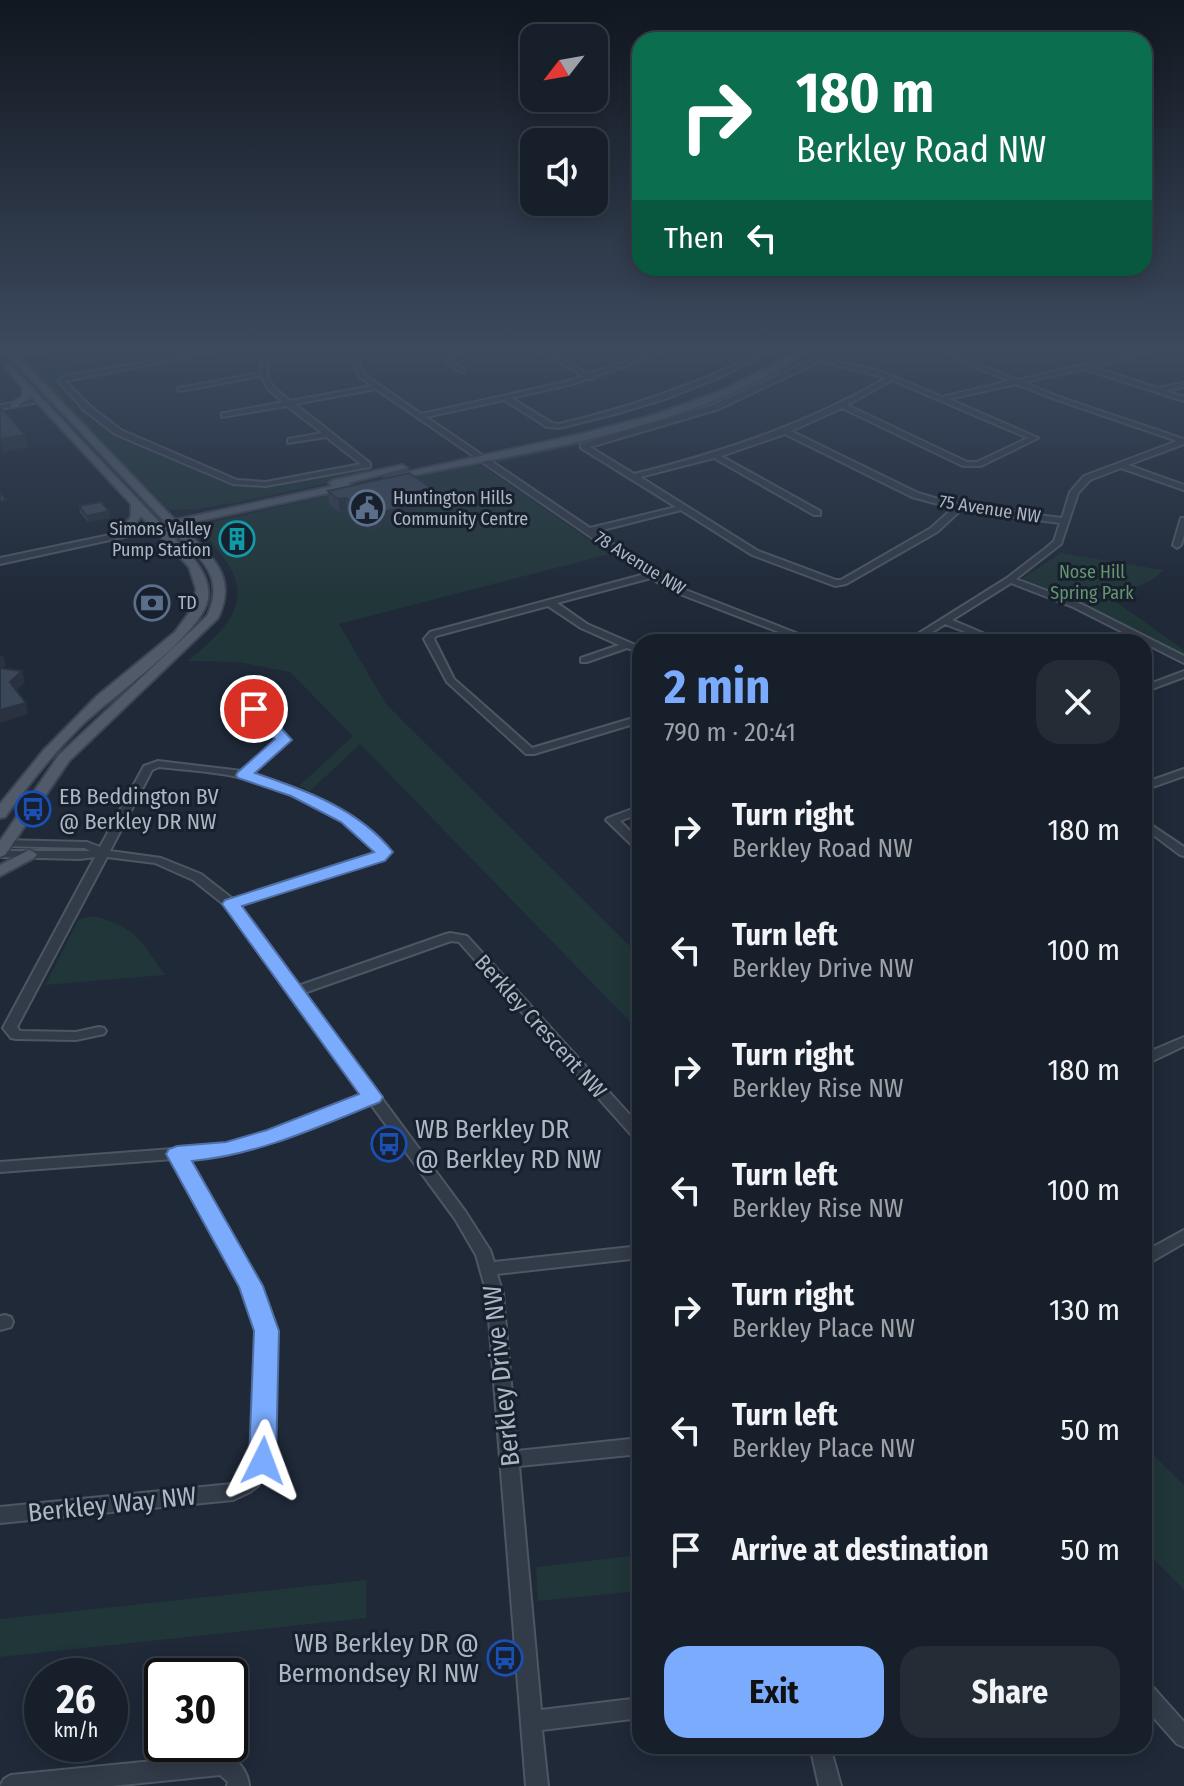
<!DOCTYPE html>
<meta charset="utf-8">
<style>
body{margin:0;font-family:"Fira Sans Condensed",sans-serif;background:#242c36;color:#f1f3f6;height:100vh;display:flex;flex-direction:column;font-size:30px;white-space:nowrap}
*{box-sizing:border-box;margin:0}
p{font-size:26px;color:#9ea2a8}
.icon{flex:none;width:44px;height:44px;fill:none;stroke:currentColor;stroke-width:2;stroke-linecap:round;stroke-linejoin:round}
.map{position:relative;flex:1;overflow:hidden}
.details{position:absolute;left:632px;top:634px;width:520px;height:1120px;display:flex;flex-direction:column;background:#171f2a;border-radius:24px;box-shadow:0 4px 20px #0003,0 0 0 2px #363d47}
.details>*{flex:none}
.hud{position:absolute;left:632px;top:32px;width:520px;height:244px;border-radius:24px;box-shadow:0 4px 20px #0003,0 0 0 2px #363d47;background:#0b6e4f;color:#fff;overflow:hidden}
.needle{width:52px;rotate:239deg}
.fabs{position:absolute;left:520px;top:24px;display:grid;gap:16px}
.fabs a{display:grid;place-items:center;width:88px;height:88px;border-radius:16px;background:#171f2a;box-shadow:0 4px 20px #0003,0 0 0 2px #363d47;font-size:40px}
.speed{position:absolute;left:24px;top:1658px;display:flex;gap:16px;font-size:40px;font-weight:700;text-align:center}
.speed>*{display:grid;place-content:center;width:104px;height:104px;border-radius:50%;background:#171f2a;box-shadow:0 4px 20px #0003,0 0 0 2px #363d47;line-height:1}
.speed small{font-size:20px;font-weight:400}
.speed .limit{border:4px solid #111;border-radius:12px;background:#fff;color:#111}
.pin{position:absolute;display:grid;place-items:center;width:68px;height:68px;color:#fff;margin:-34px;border:4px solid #fff;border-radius:50%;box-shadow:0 2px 8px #0007}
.me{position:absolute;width:88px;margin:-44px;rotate:3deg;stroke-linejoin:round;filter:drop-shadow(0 0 6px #0008)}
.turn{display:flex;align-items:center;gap:28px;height:168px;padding:0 32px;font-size:36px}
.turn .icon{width:104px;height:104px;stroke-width:2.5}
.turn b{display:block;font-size:56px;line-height:68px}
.then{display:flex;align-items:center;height:76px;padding:0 32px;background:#0003;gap:16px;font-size:30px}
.round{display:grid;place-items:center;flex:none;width:84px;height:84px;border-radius:24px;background:#242c36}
.summary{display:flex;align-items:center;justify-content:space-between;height:136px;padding:0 32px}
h1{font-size:48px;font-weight:700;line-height:60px;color:#7aabfd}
.primary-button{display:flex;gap:16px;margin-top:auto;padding:16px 32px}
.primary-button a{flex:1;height:92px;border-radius:24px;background:#7aabfd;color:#111;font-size:32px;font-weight:700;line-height:92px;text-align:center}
.primary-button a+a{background:#242c36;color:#f1f3f6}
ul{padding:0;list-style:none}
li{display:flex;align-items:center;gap:24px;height:120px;padding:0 32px}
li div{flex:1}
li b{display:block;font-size:30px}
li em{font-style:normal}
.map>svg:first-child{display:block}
.green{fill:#213639}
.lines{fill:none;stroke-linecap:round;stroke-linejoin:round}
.minor-casing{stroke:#4d5663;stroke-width:4}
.major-casing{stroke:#3c4452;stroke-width:4}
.minor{fill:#323b48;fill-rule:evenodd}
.major{fill:#505a69;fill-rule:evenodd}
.wall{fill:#323d4c}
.shaded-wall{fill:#29323e}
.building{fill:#3a4758;stroke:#29323e;stroke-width:2}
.route{fill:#7aabfd;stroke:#4f6fa4;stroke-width:2}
.labels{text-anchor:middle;stroke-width:6;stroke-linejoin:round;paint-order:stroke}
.far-poi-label{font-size:18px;fill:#acb6c5;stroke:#18202d;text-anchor:start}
.far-street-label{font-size:18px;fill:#acb6c5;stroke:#18202d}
.far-park-label{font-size:18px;fill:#639670;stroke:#18202d}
.poi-label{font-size:22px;fill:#acb6c5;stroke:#18202d;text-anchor:start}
.street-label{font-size:22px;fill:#acb6c5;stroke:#18202d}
.near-poi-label{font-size:26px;fill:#acb6c5;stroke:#18202d;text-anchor:start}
.near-street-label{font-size:26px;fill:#acb6c5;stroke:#18202d}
</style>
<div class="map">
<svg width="1184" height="1786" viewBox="0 0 1184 1786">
<rect width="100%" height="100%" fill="#1f2938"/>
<g class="green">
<polygon points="14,352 32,355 53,352 75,374 54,381 86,413 116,434 232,485 267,487 372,469 361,476 239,502 195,509 169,510"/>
<polygon points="811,353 817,356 710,407 576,446 498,463 497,461 500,456 715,400"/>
<path d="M469,464L484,467L610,554L339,624L386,704L640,956V1032L360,744L310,791L299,786L353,736L290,672L237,662L187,661C216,638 255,606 229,566C220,552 208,539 199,525Z"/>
<path d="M1061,553L1163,570C1146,590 1123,586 1112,599L1184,650V655L1081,604L1025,582L1023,578Z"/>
<path d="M94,916C136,927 141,941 165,975L45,985L79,919Z"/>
<polygon points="1144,1446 1184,1485 1184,1590 1144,1549"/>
<polygon points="640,1555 640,1591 538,1601 536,1567"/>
<polygon points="366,1580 366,1618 0,1657 0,1619"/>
</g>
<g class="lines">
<defs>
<g id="minor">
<polygon points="29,352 43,352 32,354"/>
<path d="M203,352H216L65,381L90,406L121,430L237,480L266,482L361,464L326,437L288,443V439L322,433L287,406L222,417V413H225L283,402L269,390L261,376L180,391L178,390V388L260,373L263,352H269C265,382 267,382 290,401L372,386L360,377L353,363L359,352H365L359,363L365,375L421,414L565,382L583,376L541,352H549L589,374L654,352H663L594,377L593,379H588L569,385L511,398L552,423L559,424C630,407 697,385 761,352H769L718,378L668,398L615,414L559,428L547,427L504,400L426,417L590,528L676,507L581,448V444L713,405L819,357L883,372L942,397L1010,381L966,363L948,352H955L970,361L1017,380L1141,352H1152L1092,367L1158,388L1184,383V387L1166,391L1184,397V401L1084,369L1024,382L1056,396L1184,439V444L1128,465L1184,485V490L1121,468L1090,480L1078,493L1061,544L1016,579L1079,603L1184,656V663L1073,607L1011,583L952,620L1004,642H991L945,624L917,642H905L1007,578L1046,548L1054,541L1060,523L961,510L937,532L846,584L835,586L752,555L681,510L595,532L678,587L819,642H805L672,591L651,578L557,603L587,624L640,647V653L627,648L587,662H581V658L619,645L581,628L548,606L436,636L434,639L454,679L532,748L640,716V722L534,754H526L447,682L424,639L430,632L645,574L376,389L295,404L370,463V467L266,486L233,484L115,434L84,410L58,381L64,376ZM820,361L886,378C807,424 723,452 634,474L590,447L719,409ZM892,380L1028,438L977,462H967L847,405ZM1016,384L1052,398L1177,441L1084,476L1070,492L1062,518L959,505L918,493L791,431L842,408L963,466H981L1038,438L949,399ZM785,434L912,497L953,508L931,528L841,580H836L758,551L640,477L714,458L814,515H820V511L721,456Z"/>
<polygon points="450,352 456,352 451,360 465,370 465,372 461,372 445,361 444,360"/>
<polygon points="52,396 55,398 54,399 0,409 0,405"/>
<polygon points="1181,518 1184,518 1184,535 1181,545 1177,548 1173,545"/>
<polygon points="157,525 160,525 160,529 0,564 0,558"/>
<polygon points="1184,671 1184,677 1144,692 1144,686"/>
<path d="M229,695L258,707L289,740L252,774C301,788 358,810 390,852L383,859L238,906L298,986L446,934L450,933L467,936L640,1126V1140L635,1139L459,942L451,941L304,993L465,1211L490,1250L494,1262L640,1246V1258L497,1274L503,1294L517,1451L640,1438V1454L519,1466L541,1710L640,1698V1718L542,1730L548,1786H526L487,1294L476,1255L455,1219L370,1103L280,1140L226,1155L187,1158L259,1286L274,1331L272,1461L258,1486L250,1492L233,1500L0,1523V1507L232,1484C242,1479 250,1472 254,1461L258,1331L243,1286L173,1159L0,1172V1162L226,1145L270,1132L364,1095L227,907L193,880L155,863L107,857L17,1027L20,1031L76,1032L99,1027L104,1028L106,1031L104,1034L76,1040L16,1039L11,1038L3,1028L95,857L80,859L0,857V851H90L85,848L0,846V840L87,842L100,847L144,766L158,761L242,771L278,740L250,711L225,700L224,698ZM159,767C184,770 208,771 233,776C280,785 347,814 378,852L375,855L233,899L201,874L161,858L110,851L152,770Z"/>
<polygon points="1184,769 1184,776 1144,790 1144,783"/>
<polygon points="640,806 640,813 620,821 640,841 640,850 636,849 606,820 608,818"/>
<polygon points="1144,820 1184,847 1184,856 1180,855 1144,828"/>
<polygon points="1184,1037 1184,1046 1144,1065 1144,1054"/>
<polygon points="1184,1230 1184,1243 1144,1266 1144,1252"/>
<polygon points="5,1315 11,1317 13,1322 11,1327 0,1330 0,1316"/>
<polygon points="1144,1682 1151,1685 1184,1722 1184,1747 1177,1744 1144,1707"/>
<polygon points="810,1746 830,1746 841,1786 819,1786"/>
<path d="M224,1754C238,1759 248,1771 249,1786H227L228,1782L220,1775L112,1786H0L4,1779L11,1775Z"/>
</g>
<g id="major">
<path d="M5,352H14L175,520L333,486L329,483L334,480L402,465L407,468L348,483L353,486L352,488L180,525C209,555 239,574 218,618L69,761L5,855L0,857V841L59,755L207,616C227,574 197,556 170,528L165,529C183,548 212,570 208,599C202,635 108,699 79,728C52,755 28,785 5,817L0,818V804L43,751L97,696L175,632L194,606L196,589L189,567L141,516L131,530H123L121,528L131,517V504L31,396L17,407H11V403L22,397L23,388L6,368L10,365L160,523L165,522Z"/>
<path d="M798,352H808C793,364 773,373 755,382C642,438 512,454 390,480L385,477L581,434L654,415L719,392Z"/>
<polygon points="29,850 34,852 37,855 34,858 0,876 0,865"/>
</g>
</defs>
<use href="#minor" class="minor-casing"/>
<use href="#major" class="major-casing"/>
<use href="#minor" class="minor"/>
<use href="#major" class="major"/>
</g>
<g class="wall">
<polygon points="328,491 432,501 418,505 419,517 369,529 347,511 340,513 329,504"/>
<polygon points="79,506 109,511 110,518 88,522 80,513"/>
</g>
<g class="shaded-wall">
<polygon points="25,435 28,447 3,452 0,439"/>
<polygon points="431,488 432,501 418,505 419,517 369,529 368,515 407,494"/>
<polygon points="346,498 347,511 340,513 338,499"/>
<polygon points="109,511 110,518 88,522 87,516"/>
<polygon points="3,655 6,666 0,668 0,656"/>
<polygon points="22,671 25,682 13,694 10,682"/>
<polygon points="26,703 28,714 0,723 0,710"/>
</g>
<g class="building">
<polygon points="0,409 2,409 25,435 0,439"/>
<polygon points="409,473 431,488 407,494 418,504 368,515 346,498 338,499 328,491"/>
<polygon points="0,493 6,500 0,501"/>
<polygon points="101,502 109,511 87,516 79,506"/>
<polygon points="0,668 22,671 10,682 26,703 0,710"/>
</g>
<linearGradient id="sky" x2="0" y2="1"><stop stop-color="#11171f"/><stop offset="0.58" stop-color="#3c495e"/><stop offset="1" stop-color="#3c495e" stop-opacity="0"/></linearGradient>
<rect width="1184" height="602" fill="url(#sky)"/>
<path class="route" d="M254,704L260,705L292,740L255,773C305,790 359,809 393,852L385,861L242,906L383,1097L380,1102C318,1127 258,1155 192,1161L263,1286L279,1331L276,1461L272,1469L263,1473L253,1469L249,1461L254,1331L239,1287L166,1154L169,1149L177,1146L226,1142L267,1130L359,1094L222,904L225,900L374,852L341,822L291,796L238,778L236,775L238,772L275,739L247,709Z"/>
<defs>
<symbol id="civic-ring" viewBox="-11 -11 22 22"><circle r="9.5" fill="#18202d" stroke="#5c6f8a" stroke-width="1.5"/><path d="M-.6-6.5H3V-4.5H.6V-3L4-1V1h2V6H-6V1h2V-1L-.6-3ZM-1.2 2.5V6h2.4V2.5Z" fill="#5c6f8a"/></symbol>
<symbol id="building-ring" viewBox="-11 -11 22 22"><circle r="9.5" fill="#18202d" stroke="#0f9aa8" stroke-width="1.5"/><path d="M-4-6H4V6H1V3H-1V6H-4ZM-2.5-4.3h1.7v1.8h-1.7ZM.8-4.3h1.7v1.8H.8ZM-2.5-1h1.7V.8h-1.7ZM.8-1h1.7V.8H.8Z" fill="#0f9aa8"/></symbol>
<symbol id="bank-ring" viewBox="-11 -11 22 22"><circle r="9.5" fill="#18202d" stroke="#5c6f8a" stroke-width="1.5"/><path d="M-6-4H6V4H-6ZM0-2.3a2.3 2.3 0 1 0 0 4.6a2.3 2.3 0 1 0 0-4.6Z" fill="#5c6f8a"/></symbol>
<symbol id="bus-ring" viewBox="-11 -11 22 22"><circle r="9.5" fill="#18202d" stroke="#1a4fb4" stroke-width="1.5"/><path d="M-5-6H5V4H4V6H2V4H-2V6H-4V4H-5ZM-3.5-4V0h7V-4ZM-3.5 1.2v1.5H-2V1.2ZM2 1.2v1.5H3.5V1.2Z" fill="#1a4fb4"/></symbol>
</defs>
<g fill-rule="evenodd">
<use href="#civic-ring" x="347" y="488" width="40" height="40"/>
<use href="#building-ring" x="217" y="519" width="40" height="40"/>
<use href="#bank-ring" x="132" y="583" width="40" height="40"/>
<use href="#bus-ring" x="13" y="789" width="40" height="40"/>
<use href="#bus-ring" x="369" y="1124" width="40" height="40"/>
<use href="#bus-ring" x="485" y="1638" width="40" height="40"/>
</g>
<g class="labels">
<g class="far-poi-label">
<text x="393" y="504">Huntington Hills<tspan x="393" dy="21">Community Centre</tspan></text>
<text x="211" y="535" text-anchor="end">Simons Valley<tspan x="211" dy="21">Pump Station</tspan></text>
<text x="178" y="609">TD</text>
</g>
<g class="far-street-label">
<text transform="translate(990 509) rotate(9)" y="6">75 Avenue NW</text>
<text transform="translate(640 563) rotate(32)" y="6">78 Avenue NW</text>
</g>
<g class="far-park-label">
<text x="1092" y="578">Nose Hill<tspan x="1092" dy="21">Spring Park</tspan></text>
</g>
<g class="poi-label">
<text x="59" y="804">EB Beddington BV<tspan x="59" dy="25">@ Berkley DR NW</tspan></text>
</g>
<g class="street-label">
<text transform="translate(541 1026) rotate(48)" y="8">Berkley Crescent NW</text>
</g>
<g class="near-poi-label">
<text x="415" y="1138">WB Berkley DR<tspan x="415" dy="30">@ Berkley RD NW</tspan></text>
<text x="479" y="1652" text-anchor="end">WB Berkley DR @<tspan x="479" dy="30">Bermondsey RI NW</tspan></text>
</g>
<g class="near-street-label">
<text transform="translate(501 1376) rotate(-96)" y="9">Berkley Drive NW</text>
<text transform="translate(112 1504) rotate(-6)" y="9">Berkley Way NW</text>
</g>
</g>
</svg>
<div class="fabs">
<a><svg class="needle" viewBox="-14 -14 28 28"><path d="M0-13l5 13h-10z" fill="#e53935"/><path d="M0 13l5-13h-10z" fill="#9ea2a8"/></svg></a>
<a><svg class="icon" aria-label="sound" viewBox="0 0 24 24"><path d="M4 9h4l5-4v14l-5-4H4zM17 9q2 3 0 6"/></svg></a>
</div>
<div class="speed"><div>26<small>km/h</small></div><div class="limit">30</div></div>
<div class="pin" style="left:254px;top:709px;background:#d93025"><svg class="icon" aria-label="arrive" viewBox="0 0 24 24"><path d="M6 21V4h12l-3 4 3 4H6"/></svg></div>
<svg class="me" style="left:263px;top:1461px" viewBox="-20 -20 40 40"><path d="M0-17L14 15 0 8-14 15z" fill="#7aabfd" stroke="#fff" stroke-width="4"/></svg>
<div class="hud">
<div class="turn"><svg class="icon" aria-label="right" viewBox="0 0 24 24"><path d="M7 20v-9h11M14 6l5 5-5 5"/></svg><div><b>180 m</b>Berkley Road NW</div></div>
<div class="then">Then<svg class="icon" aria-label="left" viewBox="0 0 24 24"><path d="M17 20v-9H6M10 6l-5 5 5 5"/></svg></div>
</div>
<section class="details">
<div class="summary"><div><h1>2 min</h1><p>790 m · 20:41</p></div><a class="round"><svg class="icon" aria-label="close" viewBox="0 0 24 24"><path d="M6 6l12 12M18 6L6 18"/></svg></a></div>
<ul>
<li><svg class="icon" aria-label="right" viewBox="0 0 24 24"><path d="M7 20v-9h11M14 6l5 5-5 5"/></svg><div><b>Turn right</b><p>Berkley Road NW</p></div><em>180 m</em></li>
<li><svg class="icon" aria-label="left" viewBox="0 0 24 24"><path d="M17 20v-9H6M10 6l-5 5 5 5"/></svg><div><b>Turn left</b><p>Berkley Drive NW</p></div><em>100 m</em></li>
<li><svg class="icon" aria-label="right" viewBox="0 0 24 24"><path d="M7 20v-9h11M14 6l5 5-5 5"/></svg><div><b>Turn right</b><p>Berkley Rise NW</p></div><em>180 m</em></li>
<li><svg class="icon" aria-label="left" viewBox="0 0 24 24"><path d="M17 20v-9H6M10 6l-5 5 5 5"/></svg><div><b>Turn left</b><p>Berkley Rise NW</p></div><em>100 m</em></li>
<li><svg class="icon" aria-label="right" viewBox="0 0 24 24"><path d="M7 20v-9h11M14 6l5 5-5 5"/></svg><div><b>Turn right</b><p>Berkley Place NW</p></div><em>130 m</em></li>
<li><svg class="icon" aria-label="left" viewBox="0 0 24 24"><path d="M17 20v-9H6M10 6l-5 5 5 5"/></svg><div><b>Turn left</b><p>Berkley Place NW</p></div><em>50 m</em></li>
<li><svg class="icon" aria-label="arrive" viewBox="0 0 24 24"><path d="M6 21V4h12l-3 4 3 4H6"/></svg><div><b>Arrive at destination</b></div><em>50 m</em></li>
</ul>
<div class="primary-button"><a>Exit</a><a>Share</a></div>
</section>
</div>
